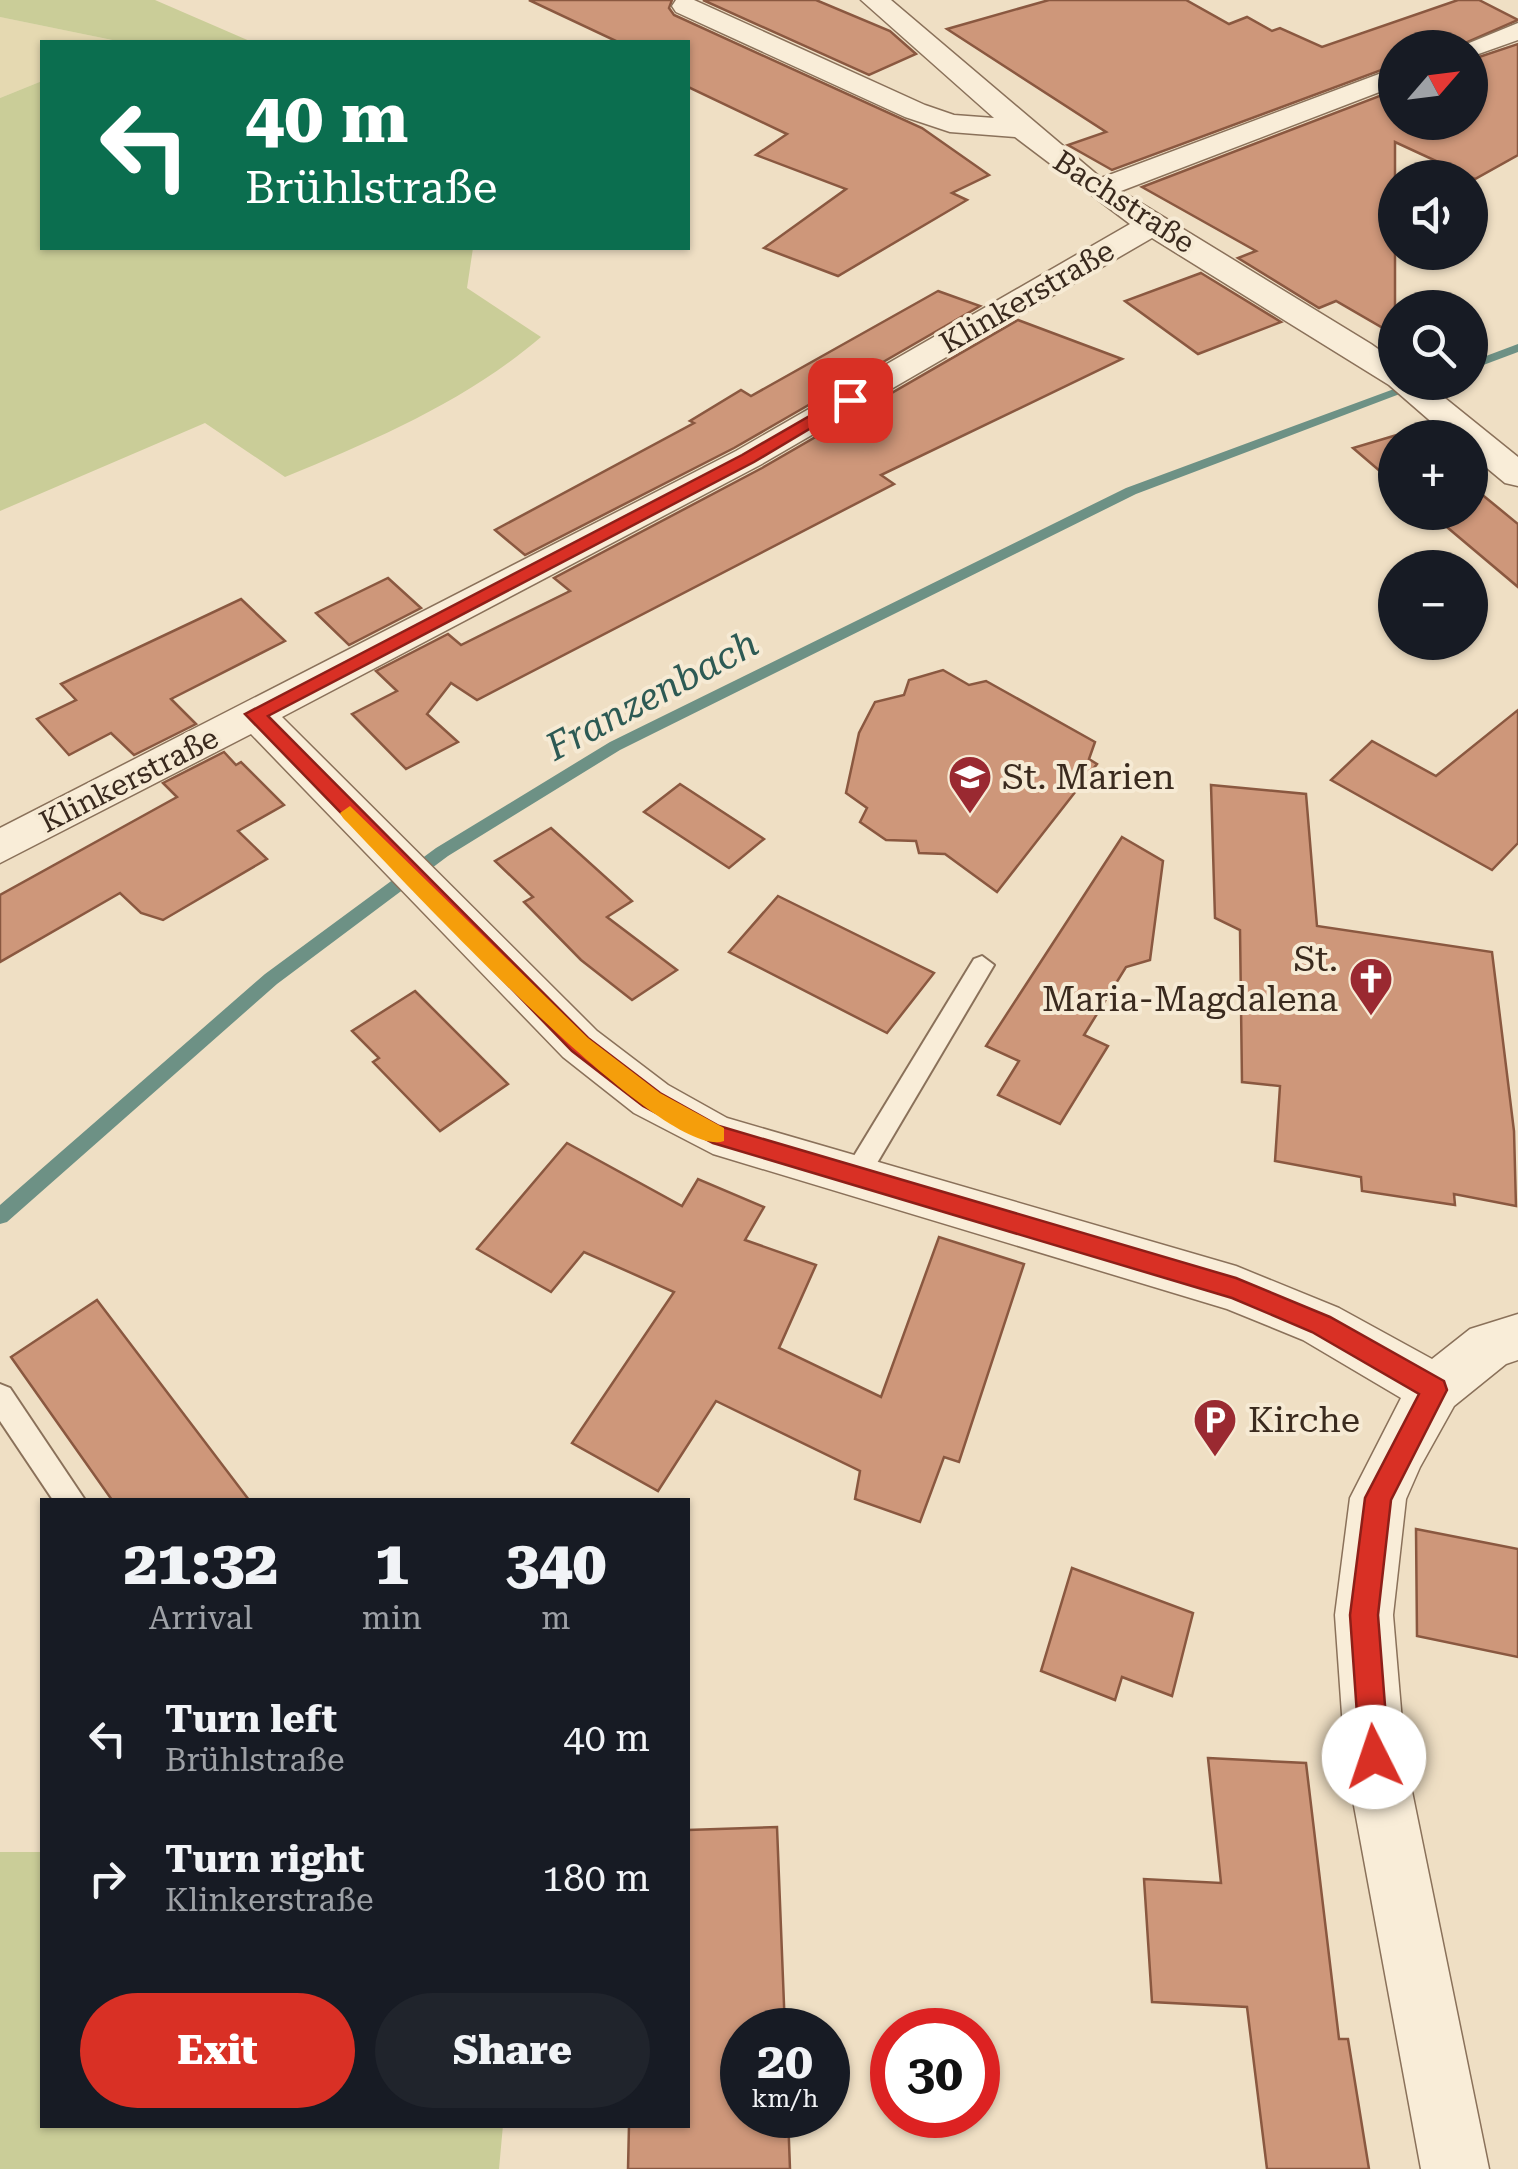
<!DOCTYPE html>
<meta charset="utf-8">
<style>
body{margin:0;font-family:"Roboto Serif",serif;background:#20242c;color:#f1f3f6;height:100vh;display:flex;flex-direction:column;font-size:38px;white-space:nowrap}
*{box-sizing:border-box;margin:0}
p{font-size:32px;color:#9ea1a6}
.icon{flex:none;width:55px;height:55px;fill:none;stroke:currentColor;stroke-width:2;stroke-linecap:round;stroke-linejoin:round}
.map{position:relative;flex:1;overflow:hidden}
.sheet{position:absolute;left:40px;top:1498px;width:650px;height:630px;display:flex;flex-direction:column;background:#171b24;border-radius:0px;box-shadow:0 2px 8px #0004}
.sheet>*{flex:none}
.top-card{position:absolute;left:40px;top:40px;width:650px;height:210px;border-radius:0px;box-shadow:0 2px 8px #0004;background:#0b6e4f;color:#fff;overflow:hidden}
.needle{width:65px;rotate:62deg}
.controls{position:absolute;left:1378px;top:30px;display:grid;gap:20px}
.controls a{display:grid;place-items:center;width:110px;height:110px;border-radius:50%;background:#171b24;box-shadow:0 2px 8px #0004;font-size:50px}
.speed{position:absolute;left:720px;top:2008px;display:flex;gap:20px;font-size:50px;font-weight:700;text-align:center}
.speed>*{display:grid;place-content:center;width:130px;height:130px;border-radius:50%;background:#171b24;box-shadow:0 2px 8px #0004;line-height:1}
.speed small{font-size:25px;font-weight:400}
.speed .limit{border:15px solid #d22;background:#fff;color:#111}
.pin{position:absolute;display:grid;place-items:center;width:85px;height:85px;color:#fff;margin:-42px;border-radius:20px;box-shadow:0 5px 15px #0006}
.me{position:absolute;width:110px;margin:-55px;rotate:356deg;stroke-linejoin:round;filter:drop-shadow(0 0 8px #0008)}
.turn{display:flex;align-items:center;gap:35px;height:210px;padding:0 40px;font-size:45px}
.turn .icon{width:130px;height:130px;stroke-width:2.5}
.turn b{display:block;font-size:70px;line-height:85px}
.eta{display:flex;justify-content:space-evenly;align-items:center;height:170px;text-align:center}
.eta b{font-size:60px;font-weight:800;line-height:70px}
.cta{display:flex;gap:20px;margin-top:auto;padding:20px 40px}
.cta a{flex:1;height:115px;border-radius:60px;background:#d93025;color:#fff;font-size:40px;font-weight:800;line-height:115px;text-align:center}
.cta a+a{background:#20242c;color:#f1f3f6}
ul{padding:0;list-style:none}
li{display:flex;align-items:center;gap:30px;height:140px;padding:0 40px}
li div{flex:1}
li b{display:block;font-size:38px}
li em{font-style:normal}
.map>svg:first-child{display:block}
.farmland{fill:#e5d9b1}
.green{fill:#cacd98}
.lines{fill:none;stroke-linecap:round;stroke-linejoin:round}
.stream{fill:#6d9185;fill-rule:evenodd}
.building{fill:#ce977a;stroke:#8a5840;stroke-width:2.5}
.lane-casing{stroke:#8a715a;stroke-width:4}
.street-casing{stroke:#8a715a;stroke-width:3}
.lane{fill:#f9edd8;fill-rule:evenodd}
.street{fill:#f9edd8;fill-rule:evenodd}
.route{fill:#d93025;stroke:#8d1f18;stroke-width:2.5}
.slow{fill:#f59e0b}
.labels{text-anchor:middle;stroke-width:8;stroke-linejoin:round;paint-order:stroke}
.far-street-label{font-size:30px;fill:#3a2a1e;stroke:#f6ead4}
.poi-label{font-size:35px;fill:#3a2a1e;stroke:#f6ead4;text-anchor:start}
.water-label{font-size:38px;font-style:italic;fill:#2d5a54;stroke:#f6ead4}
</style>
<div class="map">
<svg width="1518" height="2169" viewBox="0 0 1518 2169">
<rect width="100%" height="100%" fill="#efdfc4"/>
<polygon class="farmland" points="0,17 122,42 42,42 42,81 0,98"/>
<g class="green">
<polygon points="0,0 155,0 252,42 122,42 0,17"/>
<path d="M42,81V248H473L467,288L541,337C466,401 375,440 285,477L205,423L0,511V98Z"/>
<polygon points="0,1852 42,1852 42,2125 503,2125 499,2169 0,2169"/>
</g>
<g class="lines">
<g class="stream">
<polygon points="1518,344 1518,352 1470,370 1470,362"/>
<polygon points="1413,382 1426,384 1136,494 620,750 448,856 277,984 7,1222 0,1224 0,1205 265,974 436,848 610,742 1126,488"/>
</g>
</g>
<g class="building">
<polygon points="529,0 672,0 669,8 674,15 922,128 989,175 952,193 967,200 838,276 764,248 846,189 756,155 787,134 688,87 688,42 618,42"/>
<polygon points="703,0 816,0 890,31 916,54 869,75"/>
<polygon points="1049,0 1186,0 1229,24 1247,17 1272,31 1280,28 1322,47 1458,0 1479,0 1518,20 1454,48 1395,48 1395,65 1112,170 1068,145 1106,132 947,29"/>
<polygon points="1518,44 1518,155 1475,179 1395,142 1395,335 1336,301 1319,308 1238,258 1256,251 1142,187 1395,90 1395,122 1470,122 1470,60"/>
<polygon points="1201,273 1281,322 1198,354 1125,301"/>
<polygon points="938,291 980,306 734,448 525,555 495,530 694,423 690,421 741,390 751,396"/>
<polygon points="1018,320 1122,359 881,475 894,484 477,700 451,683 427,714 458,742 406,769 352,714 397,691 376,671 448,634 461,645 570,591 554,578 762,468"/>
<polygon points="1417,429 1426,438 1395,438 1395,484 1353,448"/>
<polygon points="1470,476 1482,486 1474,488 1518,524 1518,587 1429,512 1470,512"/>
<polygon points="388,578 421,608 349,645 316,613"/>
<polygon points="241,599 285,641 171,699 196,724 134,755 111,733 69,755 37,719 76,700 61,684"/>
<polygon points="943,670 969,685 986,681 1095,742 1089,759 1097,764 997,892 945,854 919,853 916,841 886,840 860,822 867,808 846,793 859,733 875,702 904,695 909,680"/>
<polygon points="1518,710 1518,843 1492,870 1331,780 1372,741 1436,776"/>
<polygon points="224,752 236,765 241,762 284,805 238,831 267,859 163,920 141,913 120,893 0,962 0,895 177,797 163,783"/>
<polygon points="680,784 764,839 729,868 644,812"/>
<polygon points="1211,785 1306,794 1317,926 1492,952 1514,1131 1516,1206 1454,1194 1455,1205 1362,1191 1361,1177 1275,1161 1280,1086 1242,1082 1240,930 1215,918"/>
<polygon points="551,828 632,901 607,917 677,970 632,1000 581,960 524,902 533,897 495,861"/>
<polygon points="1122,837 1163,861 1150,960 1126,967 1084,1035 1108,1046 1060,1124 998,1095 1019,1061 986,1046"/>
<polygon points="778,896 934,973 887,1033 729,952"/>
<polygon points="415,991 508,1084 440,1131 373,1062 379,1058 352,1031"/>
<polygon points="567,1143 682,1206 698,1179 764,1207 745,1240 816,1265 779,1348 881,1397 939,1237 1024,1264 959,1462 944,1457 920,1522 855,1499 860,1471 716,1401 658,1491 572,1443 674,1292 584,1252 551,1292 477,1249"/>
<polygon points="97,1300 249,1500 112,1500 11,1357"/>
<polygon points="1416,1529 1518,1549 1518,1657 1417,1636"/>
<polygon points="1072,1568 1193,1613 1172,1696 1122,1677 1115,1700 1041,1671"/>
<polygon points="1208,1758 1306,1763 1339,2039 1348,2039 1369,2169 1267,2169 1247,2007 1152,2002 1144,1879 1221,1883"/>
<polygon points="777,1827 785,2030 742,2030 742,2115 788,2115 790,2169 628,2169 629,2125 688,2125 688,1830"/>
</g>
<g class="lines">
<defs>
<g id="lane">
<polygon points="982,956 994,965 864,1185 855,1188 846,1185 842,1177 846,1169 974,959"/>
<polygon points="0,1384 10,1388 85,1500 53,1500 0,1421"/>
</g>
<g id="street">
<polygon points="676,0 694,0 925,105 954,115 994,118 861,0 891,0 1101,178 1395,68 1395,86 1121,191 1371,344 1395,361 1395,382 1425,382 1518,457 1518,486 1505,483 1470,454 1470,438 1450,438 1389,385 1152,238 760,465 282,717 597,1031 668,1085 727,1118 1236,1266 1339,1308 1432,1359 1470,1329 1518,1314 1518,1360 1506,1364 1454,1406 1420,1467 1406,1499 1393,1615 1405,1757 1489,2169 1421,2169 1345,1757 1335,1615 1350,1498 1401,1398 1303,1340 1227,1309 713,1154 634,1113 563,1057 251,734 0,863 0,828 736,451 1130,224 1015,137 950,132 905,117 676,12 672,6"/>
<polygon points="1518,23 1518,40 1470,57 1470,48 1457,48"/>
</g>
</defs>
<use href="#lane" class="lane-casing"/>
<use href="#street" class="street-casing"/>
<use href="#lane" class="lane"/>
<use href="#street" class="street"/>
</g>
<polygon class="route" points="844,396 858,400 754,462 268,716 588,1038 660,1093 719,1126 1236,1278 1330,1317 1444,1381 1447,1390 1391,1500 1378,1615 1389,1757 1385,1767 1374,1771 1364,1767 1360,1757 1350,1615 1365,1498 1419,1394 1312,1332 1232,1298 713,1143 643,1106 572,1051 245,714 742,455"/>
<path class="slow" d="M350,806L588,1038L660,1093L724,1128V1141C662,1163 394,870 343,818L340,813Z"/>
<defs>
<symbol id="school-pin" viewBox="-11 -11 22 30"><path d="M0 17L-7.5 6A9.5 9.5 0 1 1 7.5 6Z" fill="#9a2931" stroke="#f6ead4"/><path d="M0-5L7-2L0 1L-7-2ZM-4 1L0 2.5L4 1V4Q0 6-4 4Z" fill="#fff"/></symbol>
<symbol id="church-pin" viewBox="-11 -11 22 30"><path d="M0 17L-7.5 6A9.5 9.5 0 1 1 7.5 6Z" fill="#9a2931" stroke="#f6ead4"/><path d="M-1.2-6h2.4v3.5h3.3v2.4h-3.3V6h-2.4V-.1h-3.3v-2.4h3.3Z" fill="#fff"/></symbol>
<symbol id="parking-pin" viewBox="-11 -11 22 30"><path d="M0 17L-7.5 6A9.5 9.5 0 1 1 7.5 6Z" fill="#9a2931" stroke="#f6ead4"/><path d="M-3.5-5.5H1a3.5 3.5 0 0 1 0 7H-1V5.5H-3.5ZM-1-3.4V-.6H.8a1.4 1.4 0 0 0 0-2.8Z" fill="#fff"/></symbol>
</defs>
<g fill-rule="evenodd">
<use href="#school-pin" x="945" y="752" width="50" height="68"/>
<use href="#church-pin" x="1346" y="954" width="50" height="68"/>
<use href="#parking-pin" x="1190" y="1395" width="50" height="68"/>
</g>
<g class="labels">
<g class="far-street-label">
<text transform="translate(1124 202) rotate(33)" y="10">Bachstraße</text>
<text transform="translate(1027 297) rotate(-30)" y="10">Klinkerstraße</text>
<text transform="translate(129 780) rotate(-27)" y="10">Klinkerstraße</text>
</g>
<g class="poi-label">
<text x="1002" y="789">St. Marien</text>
<text x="1338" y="971" text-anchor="end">St.<tspan x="1338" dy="40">Maria-Magdalena</tspan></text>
<text x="1248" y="1432">Kirche</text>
</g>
<g class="water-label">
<text transform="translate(652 695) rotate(-28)" y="13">Franzenbach</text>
</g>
</g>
</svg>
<div class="controls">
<a><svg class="needle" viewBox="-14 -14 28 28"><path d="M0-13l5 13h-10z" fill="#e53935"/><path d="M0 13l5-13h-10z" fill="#9ea1a6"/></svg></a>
<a><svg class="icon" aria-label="sound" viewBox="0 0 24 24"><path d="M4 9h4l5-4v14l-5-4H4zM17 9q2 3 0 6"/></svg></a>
<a><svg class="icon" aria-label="search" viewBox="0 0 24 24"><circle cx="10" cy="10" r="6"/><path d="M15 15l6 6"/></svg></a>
<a>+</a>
<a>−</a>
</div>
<div class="speed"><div>20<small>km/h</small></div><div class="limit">30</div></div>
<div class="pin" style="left:850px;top:400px;background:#d93025"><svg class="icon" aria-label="arrive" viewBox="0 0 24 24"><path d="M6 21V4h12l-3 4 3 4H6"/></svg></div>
<svg class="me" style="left:1374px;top:1757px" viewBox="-20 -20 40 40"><circle r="19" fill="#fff"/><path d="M0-13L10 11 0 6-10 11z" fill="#d93025"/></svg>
<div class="top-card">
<div class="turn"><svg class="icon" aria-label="left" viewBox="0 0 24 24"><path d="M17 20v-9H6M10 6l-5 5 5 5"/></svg><div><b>40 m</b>Brühlstraße</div></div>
</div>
<section class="sheet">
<div class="eta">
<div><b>21:32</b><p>Arrival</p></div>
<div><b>1</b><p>min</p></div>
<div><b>340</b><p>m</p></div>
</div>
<ul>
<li><svg class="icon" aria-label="left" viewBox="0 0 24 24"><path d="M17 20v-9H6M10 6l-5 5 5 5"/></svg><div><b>Turn left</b><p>Brühlstraße</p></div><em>40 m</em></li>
<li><svg class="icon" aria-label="right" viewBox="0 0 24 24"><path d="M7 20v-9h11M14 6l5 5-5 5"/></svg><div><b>Turn right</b><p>Klinkerstraße</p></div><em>180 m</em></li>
</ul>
<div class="cta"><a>Exit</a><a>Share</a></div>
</section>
</div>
